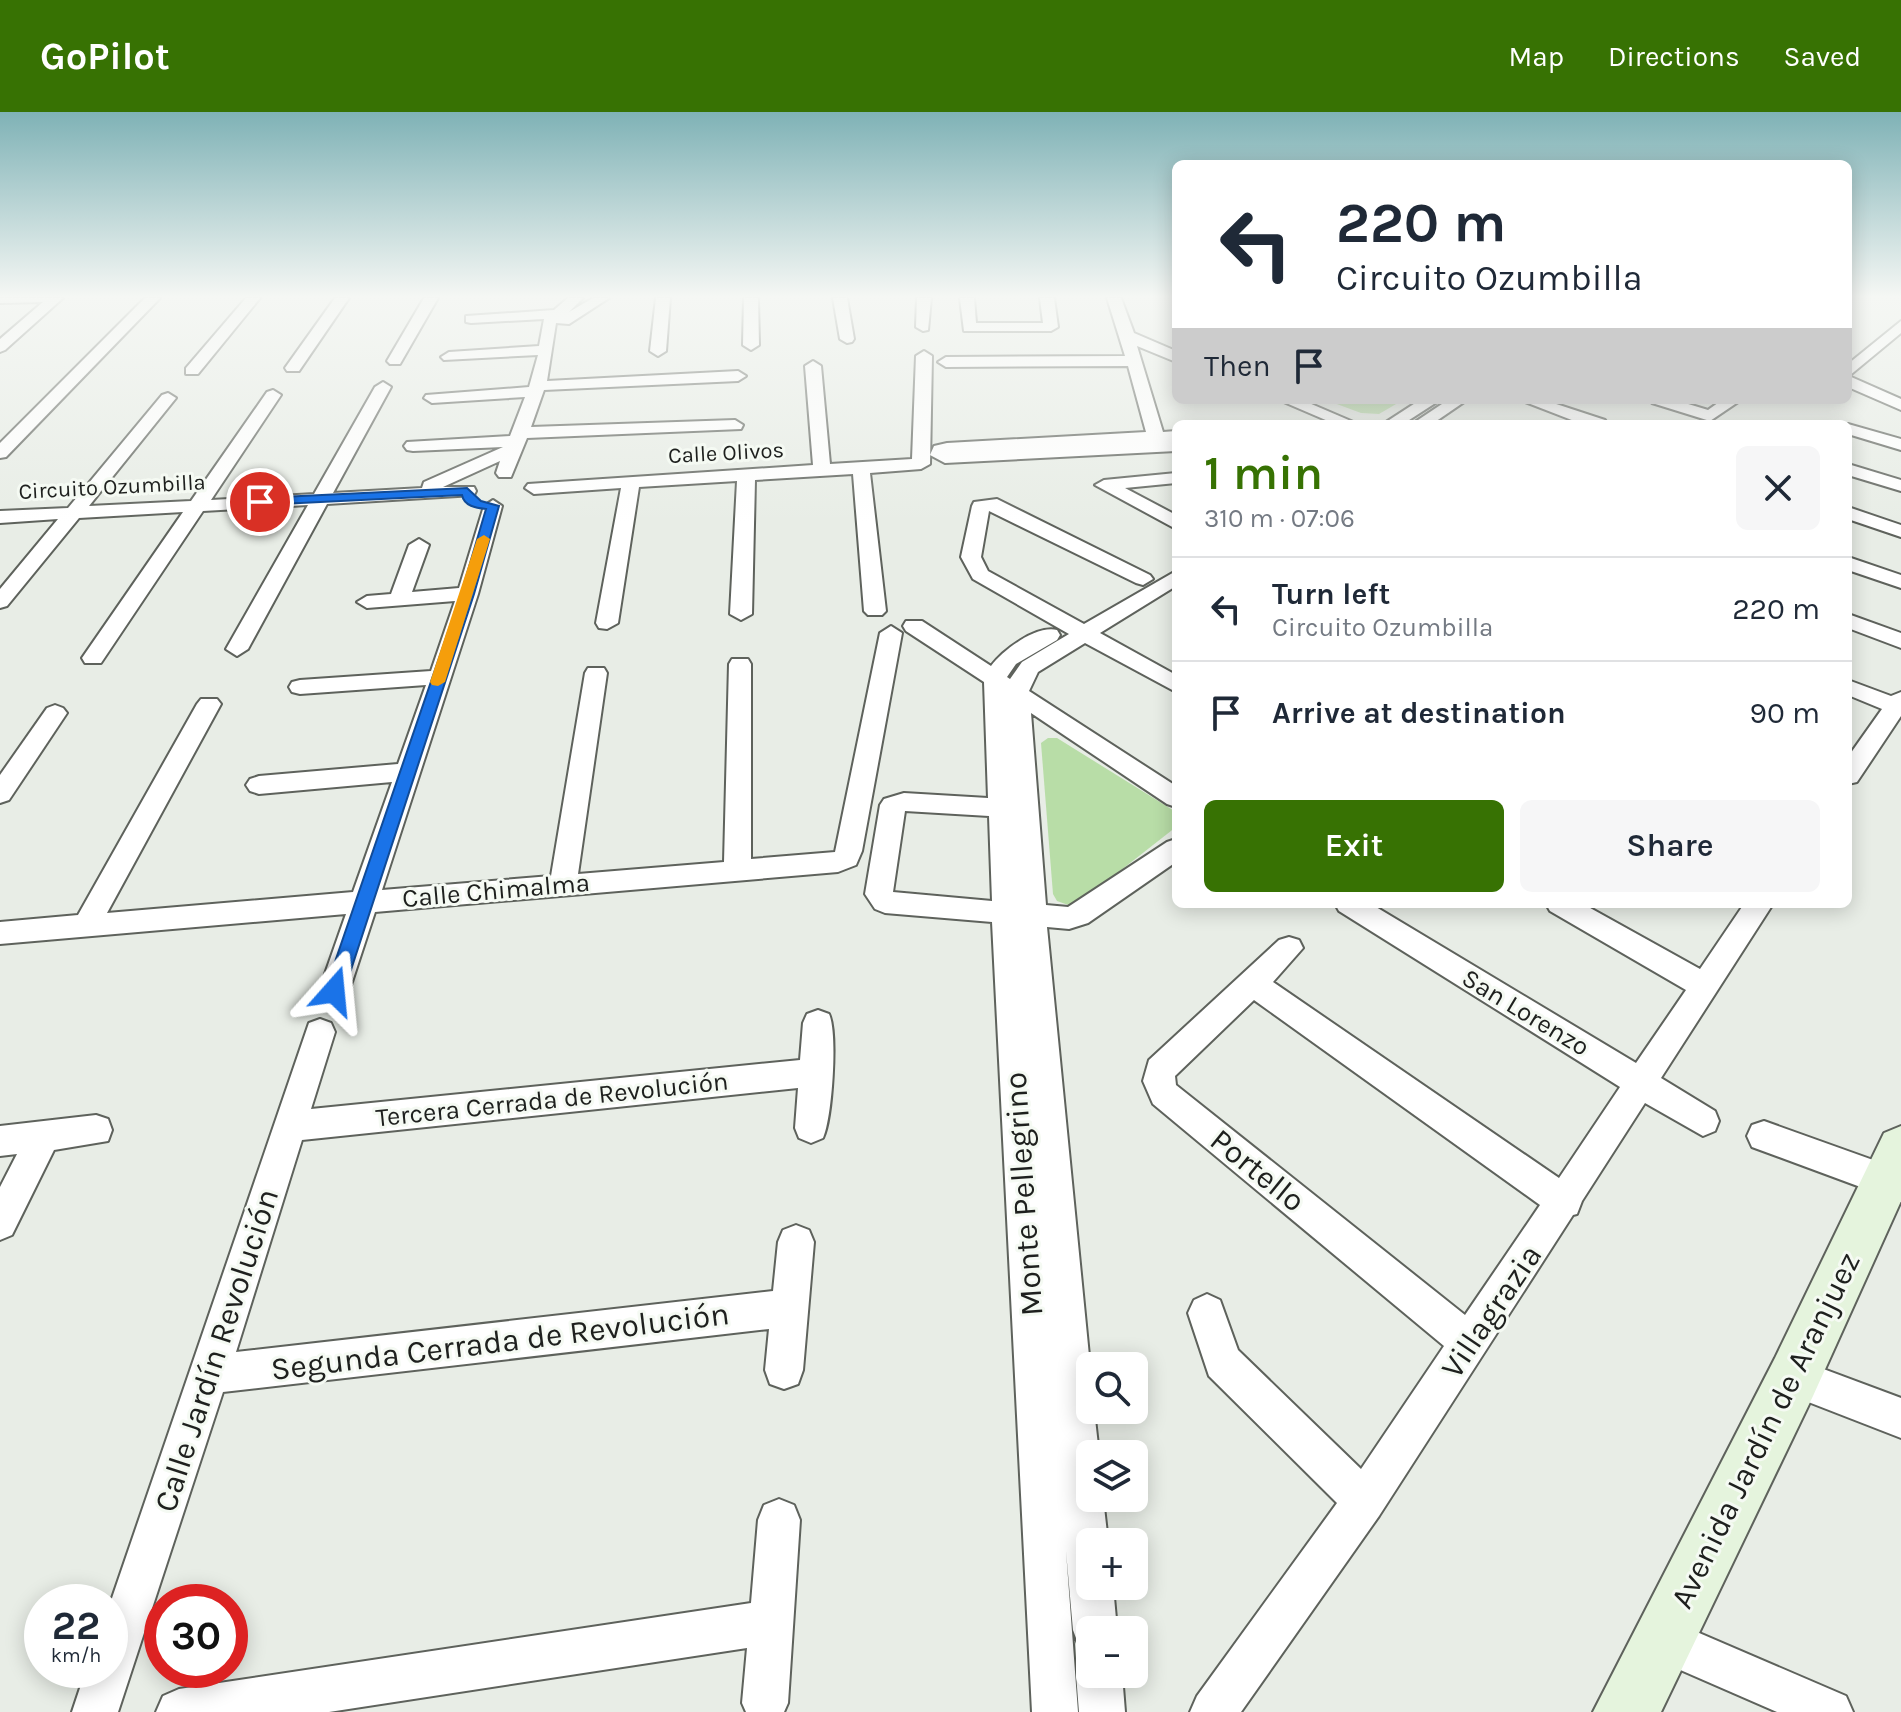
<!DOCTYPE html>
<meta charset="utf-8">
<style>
body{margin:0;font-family:Karla,sans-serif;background:#f6f6f7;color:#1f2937;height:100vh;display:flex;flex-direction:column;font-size:30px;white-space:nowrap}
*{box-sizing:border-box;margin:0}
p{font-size:26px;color:#747a83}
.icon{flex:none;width:44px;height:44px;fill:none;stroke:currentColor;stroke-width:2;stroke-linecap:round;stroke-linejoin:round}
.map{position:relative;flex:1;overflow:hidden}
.details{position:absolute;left:1172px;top:308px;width:680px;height:488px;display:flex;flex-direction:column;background:#fff;border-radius:12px;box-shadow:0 4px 20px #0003}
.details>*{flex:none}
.banner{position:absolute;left:1172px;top:48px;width:680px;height:244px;border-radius:12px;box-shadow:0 4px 20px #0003;background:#fff;color:#1f2937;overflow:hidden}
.fabs{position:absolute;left:1076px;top:1240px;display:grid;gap:16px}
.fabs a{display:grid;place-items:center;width:72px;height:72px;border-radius:12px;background:#fff;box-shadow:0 4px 20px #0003;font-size:40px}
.speed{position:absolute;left:24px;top:1472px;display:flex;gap:16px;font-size:40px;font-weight:700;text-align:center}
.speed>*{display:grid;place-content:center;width:104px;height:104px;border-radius:50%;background:#fff;box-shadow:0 4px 20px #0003;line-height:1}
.speed small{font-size:20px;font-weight:400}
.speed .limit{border:12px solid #d22;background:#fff;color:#111}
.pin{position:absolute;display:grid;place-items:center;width:68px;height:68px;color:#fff;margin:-34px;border:4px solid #fff;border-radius:50%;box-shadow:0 2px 8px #0007}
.me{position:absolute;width:88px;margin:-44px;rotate:18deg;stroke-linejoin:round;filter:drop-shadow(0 0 6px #0008)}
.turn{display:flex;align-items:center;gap:28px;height:168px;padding:0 32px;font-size:36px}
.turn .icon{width:104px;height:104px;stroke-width:2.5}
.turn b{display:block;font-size:56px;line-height:68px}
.then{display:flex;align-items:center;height:76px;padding:0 32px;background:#0003;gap:16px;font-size:30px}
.round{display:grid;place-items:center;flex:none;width:84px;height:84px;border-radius:12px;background:#f6f6f7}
.headline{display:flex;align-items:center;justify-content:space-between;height:136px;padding:0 32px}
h1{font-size:48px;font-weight:600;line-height:60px;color:#377203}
.action{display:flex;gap:16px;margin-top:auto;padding:16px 32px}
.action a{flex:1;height:92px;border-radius:12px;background:#377203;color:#fff;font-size:32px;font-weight:600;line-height:92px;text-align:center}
.action a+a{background:#f6f6f7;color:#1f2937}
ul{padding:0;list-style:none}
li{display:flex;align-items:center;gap:24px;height:104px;padding:0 32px;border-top:2px solid #e0e1e3}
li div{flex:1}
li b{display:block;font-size:30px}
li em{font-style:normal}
header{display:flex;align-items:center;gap:48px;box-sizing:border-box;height:112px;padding:0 40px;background:#377203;color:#fff}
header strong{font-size:38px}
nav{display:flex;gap:44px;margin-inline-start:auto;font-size:28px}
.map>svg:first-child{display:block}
.green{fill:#b8dda7}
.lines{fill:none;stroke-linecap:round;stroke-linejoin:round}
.street-casing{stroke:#5e625c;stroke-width:4}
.secondary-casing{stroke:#5e625c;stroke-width:4}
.street{fill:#fff;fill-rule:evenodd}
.secondary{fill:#e5f4dd;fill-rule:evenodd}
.route{fill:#1a73e8;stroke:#114b97;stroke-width:2}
.slow{fill:#f59e0b}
.labels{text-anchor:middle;stroke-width:6;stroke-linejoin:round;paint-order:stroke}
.far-street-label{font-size:22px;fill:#1e201e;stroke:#f5faf3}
.street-label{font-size:26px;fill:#1e201e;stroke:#f5faf3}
.near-street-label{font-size:32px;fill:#1e201e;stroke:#f5faf3}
</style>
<header>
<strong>GoPilot</strong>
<nav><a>Map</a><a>Directions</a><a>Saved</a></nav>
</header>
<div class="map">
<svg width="1901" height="1600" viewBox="0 0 1901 1600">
<rect width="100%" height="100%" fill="#e8ede6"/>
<g class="green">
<polygon points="1326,288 1403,288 1379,302 1361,301"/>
<polygon points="1048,626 1057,626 1176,700 1176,715 1074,795 1057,789 1053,782 1041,631"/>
</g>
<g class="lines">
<defs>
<g id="street">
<polygon points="0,186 63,186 5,238 0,240 0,227 43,190 0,191"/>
<polygon points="145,186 160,186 6,345 0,346 0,331"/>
<polygon points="246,186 260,186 198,262 186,262 186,256"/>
<polygon points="335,186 349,186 299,259 287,259 285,256"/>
<polygon points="424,186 438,186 400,252 390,252 387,249"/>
<polygon points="568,186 583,186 569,200 593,186 609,186 569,212 556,211 547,269 738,259 746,264 738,269 544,278 531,315 735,308 743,313 741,317 527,326 511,365 499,365 496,361 500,349 443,375 474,375 476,379 474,383 327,392 248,537 237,544 226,537 308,393 203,399 101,551 85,551 82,546 183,400 79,406 7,494 0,496 0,477 58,407 0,411 0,399 68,396 162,283 168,281 176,286 89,394 191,389 267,280 273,278 281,283 211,388 314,382 375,275 383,270 391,275 333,381 422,376 424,370 503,335 413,339 407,338 404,334 407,330 510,324 525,285 432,291 424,286 426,283 529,275 538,243 444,248 441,245 449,240 539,234 544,207 471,211 466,210 466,204 554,198"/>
<polygon points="656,186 670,186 666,239 658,244 650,239"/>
<polygon points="744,186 758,186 759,233 751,238 743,233"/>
<polygon points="833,186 847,186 854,227 852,230 847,231 840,227"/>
<polygon points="917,186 931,186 928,218 923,219 916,215"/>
<polygon points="960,186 974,186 976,211 1043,211 1040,186 1054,186 1058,215 1051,219 964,219"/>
<polygon points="1107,186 1121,186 1134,221 1176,239 1176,250 1137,234 1163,320 1176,319 1176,339 945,351 930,343 934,334 947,331 1146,320 1128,254 946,255 938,250 946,245 1125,244"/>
<polygon points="1901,209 1901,221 1849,264 1901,287 1901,298 1848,275 1848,252"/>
<polygon points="924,239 932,244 930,352 921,357 870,361 886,499 882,503 868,503 864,499 853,362 755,368 752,502 741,508 730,502 737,369 639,375 618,511 607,517 599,516 596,511 621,376 534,382 525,376 528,372 813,353 805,254 813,249 821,254 830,352 912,347 916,244"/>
<polygon points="1279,288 1302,288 1358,312 1335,312"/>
<polygon points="1420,288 1440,288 1403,312 1383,312"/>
<polygon points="1448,288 1467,288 1432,312 1412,312"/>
<polygon points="1520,288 1544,288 1605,308 1607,312 1582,312"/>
<polygon points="1650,288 1675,288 1708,298 1722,288 1741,288 1710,309 1652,291"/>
<polygon points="1848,312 1901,327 1901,338 1848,322"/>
<polygon points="1848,352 1901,368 1901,379 1848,363"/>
<polygon points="1176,361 1176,371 1125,376 1176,403 1176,417 1095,373 1104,368"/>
<path d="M997,387L1150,463L1153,467L1143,473L1136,471L989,399L981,445L988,459L1084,512L1176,459V474L1100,521L1176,563V580L1085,531L1038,560L1029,579L1176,674V695L1167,692L1031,601L1046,793L1068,795L1167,730L1176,727V750L1088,811L1069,817L1047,815L1090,1254V1298H1094L1099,1342H1090V1386H1103L1108,1430H1090V1474H1113L1117,1518H1090V1538L1079,1534L1073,1518L1066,1439L1078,1600H1032L992,810L885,801L875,797L865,782L880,693L884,687L904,681L988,686L984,570L906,519L903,514L906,509H922L991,554C1003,538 1036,513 1057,518L1060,523L1057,528L1016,552L1007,565L1010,567L1022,550L1069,522L973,467L961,445L972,394L974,390ZM905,699L989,704L992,789L893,780Z"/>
<polygon points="493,388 502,394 478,482 382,778 551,764 585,561 588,556 604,556 607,561 578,762 724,750 729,552 732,547 748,547 751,552 751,747 835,740 880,521 891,514 902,521 862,739 856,753 838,760 375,800 349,879 345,888 334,891 323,888 319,879 346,802 0,832 0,810 78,803 197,592 201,587 217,587 221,592 107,801 353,780 392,670 259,682 250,679 246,673 250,667 259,664 398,652 426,573 300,582 292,580 289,575 292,570 300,568 431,559 455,489 367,496 357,490 367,484 391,482 409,433 419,427 429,433 412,480 459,476 484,394"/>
<polygon points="1848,395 1901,413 1901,425 1848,407"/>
<polygon points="1848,445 1901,463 1901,476 1848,458"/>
<polygon points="1848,502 1901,521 1901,536 1848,516"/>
<polygon points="1848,568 1891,584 1901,580 1901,604 1857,670 1848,672 1848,645 1882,597 1848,583"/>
<polygon points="55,593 63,596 67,601 9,688 0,691 0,663 47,596"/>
<path d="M1335,792H1371L1636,951L1686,878L1550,799L1546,792H1583L1700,857L1744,792H1773L1661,966L1715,999L1719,1009L1715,1019L1703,1024L1645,991L1582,1089L1577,1102L1573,1103L1379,1404L1241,1600H1190L1197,1584L1337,1391L1209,1264L1188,1201L1194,1188L1207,1182L1220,1188L1238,1238L1361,1357L1444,1234L1153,992L1143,969L1149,948L1279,828L1289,825L1299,828L1303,836L1273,870L1559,1066L1620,975L1339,799ZM1254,888L1540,1093L1465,1203L1176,973L1175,964Z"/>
<path d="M818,898L829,902C838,921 832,1007 823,1026L811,1031L799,1026L795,1016L798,976L302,1028L236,1240L773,1179L778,1130L783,1118L796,1113L809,1118L814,1130L803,1258L798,1272L784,1277L770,1272L765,1258L769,1217L223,1280L118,1600H72L86,1558H110V1492L309,911L320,907L331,911L335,920L311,997L800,948L803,911L807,902Z"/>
<polygon points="96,1003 108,1007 112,1018 108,1029 54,1038 12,1123 0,1128 0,1075 17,1042 0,1044 0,1014"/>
<polygon points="1764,1009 1901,1058 1901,1090 1752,1035 1747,1024 1752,1013"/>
<polygon points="1794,1246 1901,1286 1901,1326 1780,1279 1775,1265 1780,1251"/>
<polygon points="779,1387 794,1393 800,1408 788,1591 784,1600 746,1600 742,1591 747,1536 329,1600 156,1600 163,1584 179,1577 751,1491 758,1408 764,1393"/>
<polygon points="1662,1505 1846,1584 1853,1600 1777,1600 1646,1543 1640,1527 1646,1511"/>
<polygon points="1090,1543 1090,1562 1122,1562 1125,1600 1079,1600 1076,1562 1083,1546"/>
</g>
<polygon id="secondary" points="1901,1014 1901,1089 1813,1284 1661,1600 1593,1600 1775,1246 1884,1021"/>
</defs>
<use href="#street" class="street-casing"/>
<use href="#secondary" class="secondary-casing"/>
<use href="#street" class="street"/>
<use href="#secondary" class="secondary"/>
</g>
<linearGradient id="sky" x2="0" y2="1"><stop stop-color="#7fb2b6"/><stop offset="0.45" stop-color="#f5f7f4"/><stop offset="1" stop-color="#f5f7f4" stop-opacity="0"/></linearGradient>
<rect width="1901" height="410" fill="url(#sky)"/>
<path class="route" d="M467,376L481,389L499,394L474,482L344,879L341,885H327L325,879L461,482L486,397C476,396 464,394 462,383L260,393L254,390L260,386Z"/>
<polygon class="slow" points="484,423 490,427 445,570 438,574 432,573 430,570 477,427"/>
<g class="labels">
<g class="far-street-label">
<text transform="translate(726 340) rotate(-3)" y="8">Calle Olivos</text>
<text transform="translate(112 374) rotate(-3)" y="8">Circuito Ozumbilla</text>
</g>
<g class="street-label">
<text transform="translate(496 778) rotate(-5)" y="9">Calle Chimalma</text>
<text transform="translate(1526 900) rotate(31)" y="9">San Lorenzo</text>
<text transform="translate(552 987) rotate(-6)" y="9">Tercera Cerrada de Revolución</text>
</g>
<g class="near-street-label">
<text transform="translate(1258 1058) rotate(39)" y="11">Portello</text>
<text transform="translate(1023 1082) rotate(-94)" y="11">Monte Pellegrino</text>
<text transform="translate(1491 1199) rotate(-56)" y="11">Villagrazia</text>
<text transform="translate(500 1229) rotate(-7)" y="11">Segunda Cerrada de Revolución</text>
<text transform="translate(216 1238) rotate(-72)" y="11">Calle Jardín Revolución</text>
<text transform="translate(1765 1318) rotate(-64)" y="11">Avenida Jardín de Aranjuez</text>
</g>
</g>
</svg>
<div class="fabs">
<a><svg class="icon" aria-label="search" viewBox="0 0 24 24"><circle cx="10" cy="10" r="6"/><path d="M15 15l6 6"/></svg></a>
<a><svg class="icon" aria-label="layers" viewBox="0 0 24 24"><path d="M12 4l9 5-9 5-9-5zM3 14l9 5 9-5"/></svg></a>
<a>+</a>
<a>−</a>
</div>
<div class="speed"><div>22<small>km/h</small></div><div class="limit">30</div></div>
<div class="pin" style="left:260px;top:390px;background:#d93025"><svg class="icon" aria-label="arrive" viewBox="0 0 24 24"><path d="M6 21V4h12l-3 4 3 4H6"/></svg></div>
<svg class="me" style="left:334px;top:879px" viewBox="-20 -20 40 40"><path d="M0-17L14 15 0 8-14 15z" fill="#1a73e8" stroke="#fff" stroke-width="4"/></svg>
<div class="banner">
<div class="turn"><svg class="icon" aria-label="left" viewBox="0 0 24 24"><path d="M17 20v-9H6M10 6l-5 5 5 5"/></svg><div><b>220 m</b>Circuito Ozumbilla</div></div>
<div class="then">Then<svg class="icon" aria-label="arrive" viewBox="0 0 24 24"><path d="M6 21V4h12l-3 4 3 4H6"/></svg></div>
</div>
<section class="details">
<div class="headline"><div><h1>1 min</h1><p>310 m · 07:06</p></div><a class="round"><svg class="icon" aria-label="close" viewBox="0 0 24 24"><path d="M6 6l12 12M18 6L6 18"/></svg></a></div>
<ul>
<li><svg class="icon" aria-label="left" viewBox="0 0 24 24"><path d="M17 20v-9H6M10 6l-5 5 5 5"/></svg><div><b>Turn left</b><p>Circuito Ozumbilla</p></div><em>220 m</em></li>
<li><svg class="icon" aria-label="arrive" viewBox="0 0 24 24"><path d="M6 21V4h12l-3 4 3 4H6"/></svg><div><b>Arrive at destination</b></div><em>90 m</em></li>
</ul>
<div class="action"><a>Exit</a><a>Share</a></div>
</section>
</div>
